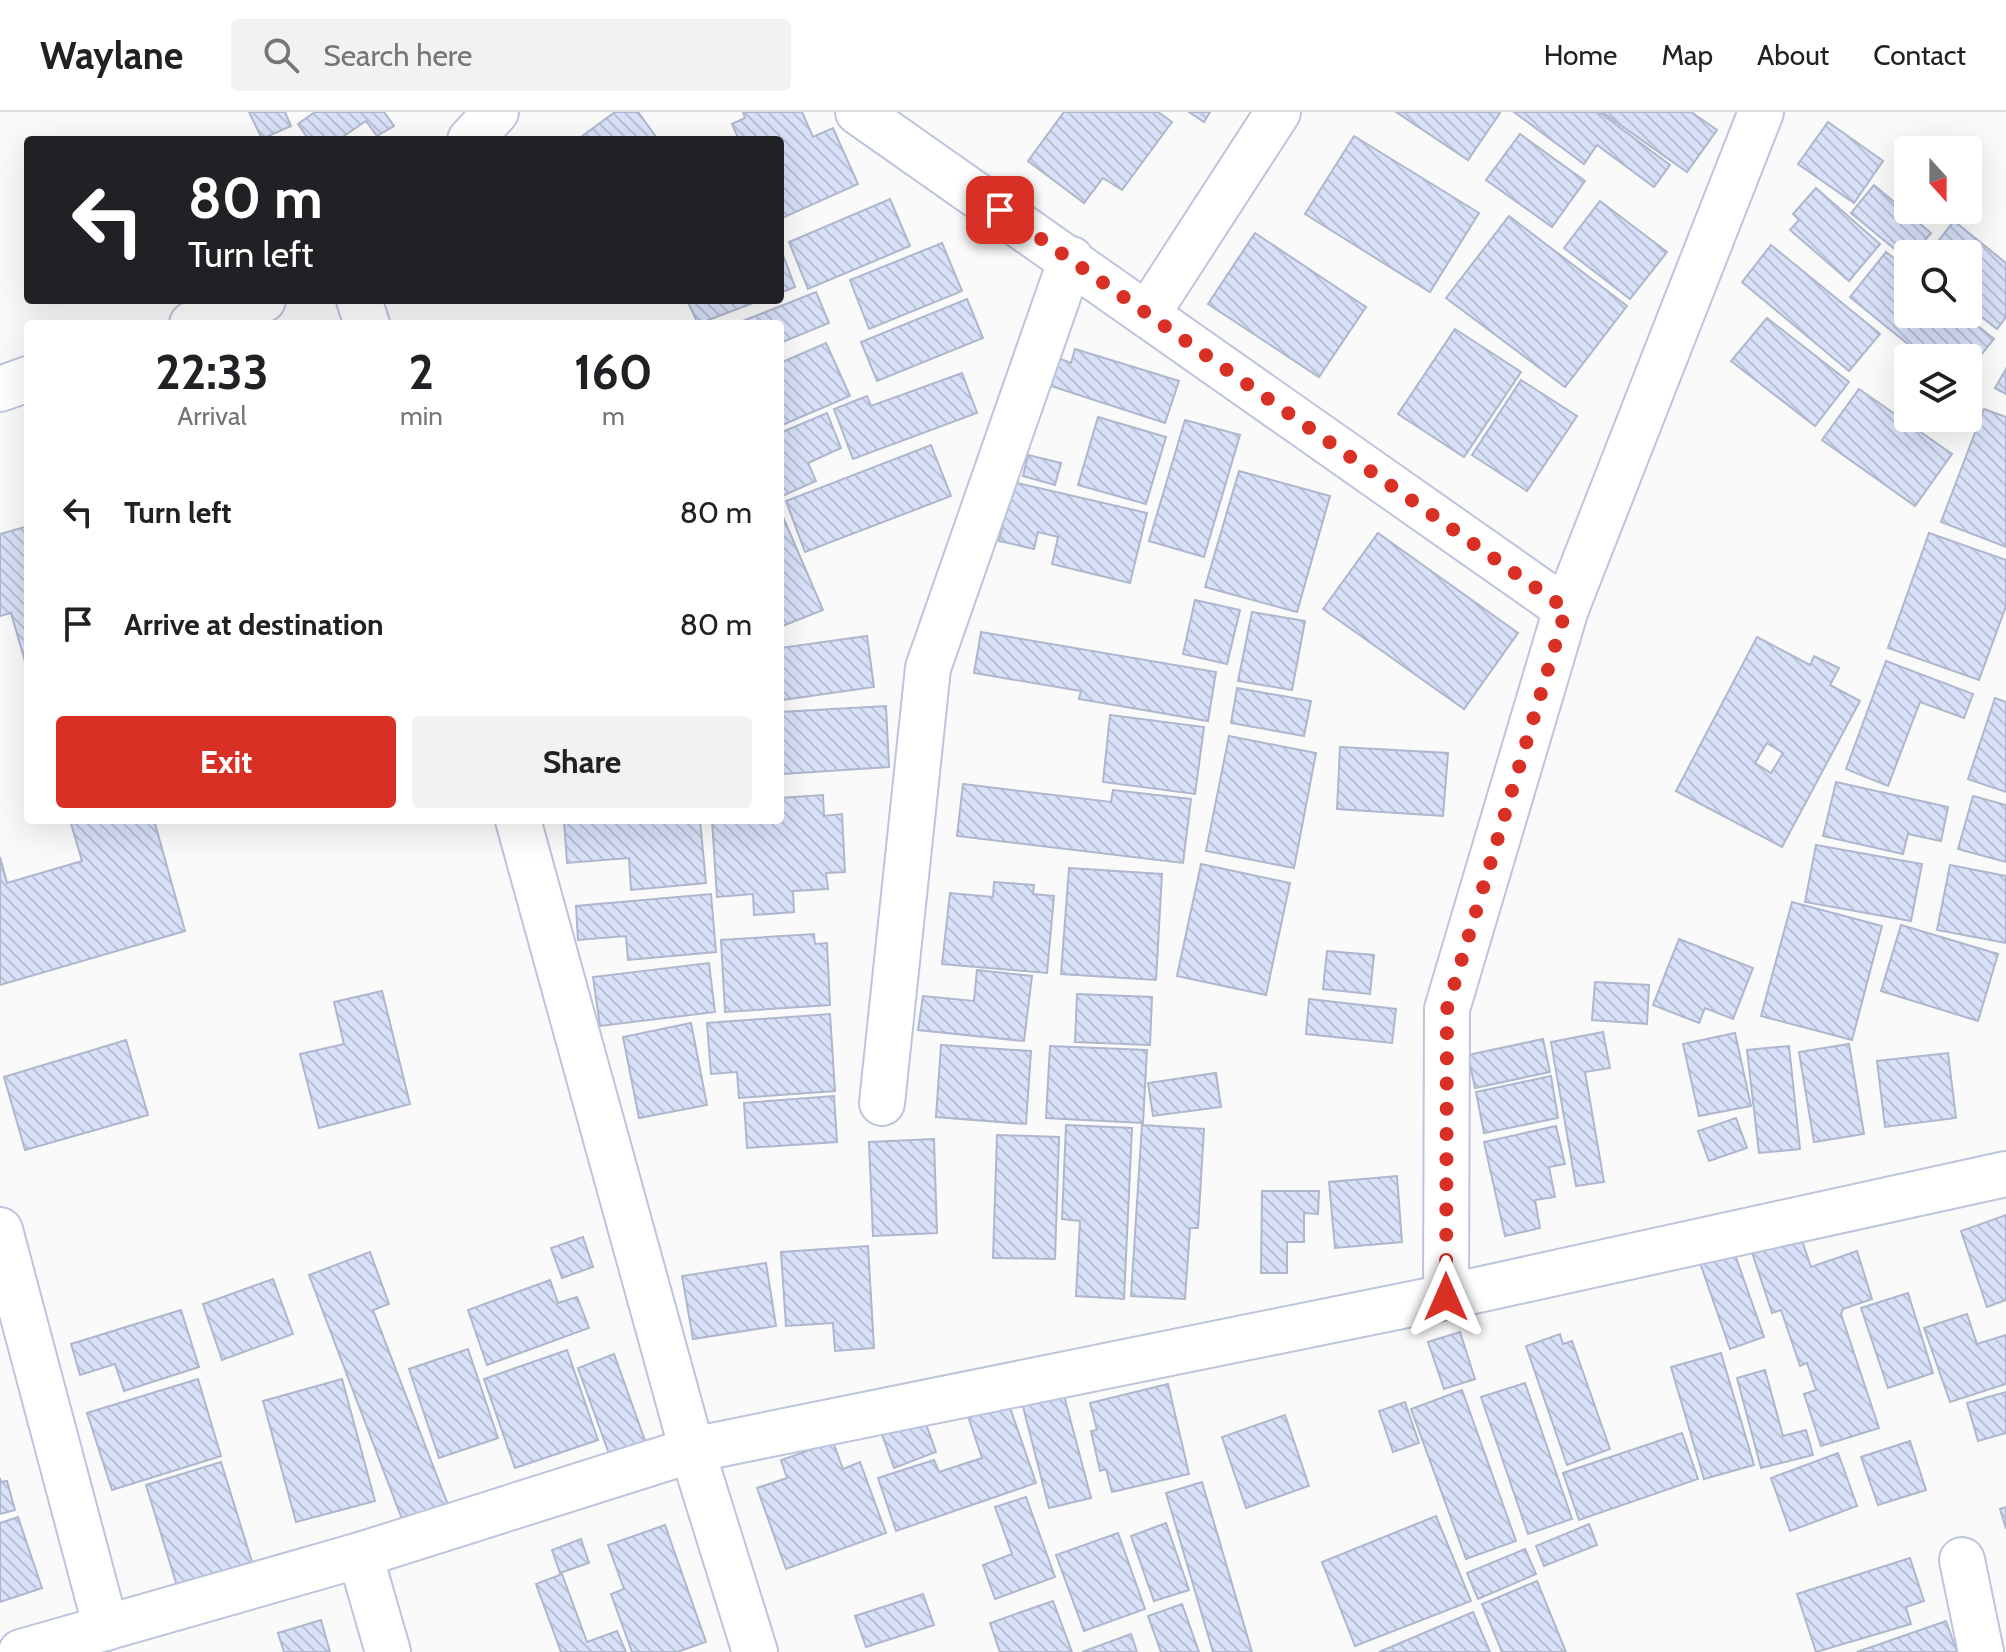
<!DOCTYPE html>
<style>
body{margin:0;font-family:Cabin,sans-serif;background:#f2f2f2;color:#202124;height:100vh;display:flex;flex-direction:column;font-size:30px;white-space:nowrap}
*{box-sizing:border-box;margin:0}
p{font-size:26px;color:#757577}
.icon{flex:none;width:44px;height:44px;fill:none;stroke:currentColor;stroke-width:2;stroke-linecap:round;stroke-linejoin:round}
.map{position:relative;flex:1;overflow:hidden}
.drawer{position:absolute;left:24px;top:208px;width:760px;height:504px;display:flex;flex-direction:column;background:#fff;border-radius:8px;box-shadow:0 8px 32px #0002}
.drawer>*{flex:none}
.top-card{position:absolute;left:24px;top:24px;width:760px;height:168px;border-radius:8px;box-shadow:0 8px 32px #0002;background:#202124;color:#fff;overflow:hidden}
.needle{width:52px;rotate:159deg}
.controls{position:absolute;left:1894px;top:24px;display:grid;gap:16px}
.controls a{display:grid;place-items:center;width:88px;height:88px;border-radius:8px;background:#fff;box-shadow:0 8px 32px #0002;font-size:40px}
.pin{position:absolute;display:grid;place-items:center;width:68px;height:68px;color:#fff;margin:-34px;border-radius:16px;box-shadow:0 4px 12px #0006}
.me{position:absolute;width:88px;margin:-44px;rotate:0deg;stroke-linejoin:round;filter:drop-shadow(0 0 6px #0008)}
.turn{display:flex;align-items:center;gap:28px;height:168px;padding:0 32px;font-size:36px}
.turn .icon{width:104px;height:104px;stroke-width:2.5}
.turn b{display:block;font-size:56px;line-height:68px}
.eta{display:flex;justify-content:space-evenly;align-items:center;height:136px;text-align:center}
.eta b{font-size:48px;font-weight:800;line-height:56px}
.cta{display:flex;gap:16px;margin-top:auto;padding:16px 32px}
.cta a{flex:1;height:92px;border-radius:8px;background:#d93025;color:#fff;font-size:32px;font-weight:800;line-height:92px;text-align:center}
.cta a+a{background:#f2f2f2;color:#202124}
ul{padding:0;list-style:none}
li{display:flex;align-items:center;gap:24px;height:112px;padding:0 32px}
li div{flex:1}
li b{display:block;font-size:30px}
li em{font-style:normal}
header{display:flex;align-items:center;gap:48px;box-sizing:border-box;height:112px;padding:0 40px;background:#fff;border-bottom:2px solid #e0e0e0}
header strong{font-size:38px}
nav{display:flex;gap:44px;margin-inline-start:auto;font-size:28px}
.search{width:560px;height:72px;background:#f2f2f2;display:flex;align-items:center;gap:20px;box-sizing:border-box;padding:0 28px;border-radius:8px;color:#757577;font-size:30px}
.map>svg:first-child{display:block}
.building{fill:url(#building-back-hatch);stroke:#afb7cd;stroke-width:2;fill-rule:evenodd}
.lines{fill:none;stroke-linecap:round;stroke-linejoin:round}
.street-casing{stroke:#bdc5dc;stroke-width:48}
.street{stroke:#fff;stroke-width:44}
.route{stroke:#d93025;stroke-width:14;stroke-dasharray:0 25.2}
</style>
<header>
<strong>Waylane</strong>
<div class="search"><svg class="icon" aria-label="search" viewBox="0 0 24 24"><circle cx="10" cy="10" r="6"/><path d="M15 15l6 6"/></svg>Search here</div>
<nav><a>Home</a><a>Map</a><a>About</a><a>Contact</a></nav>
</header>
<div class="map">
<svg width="2006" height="1540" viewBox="0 0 2006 1540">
<defs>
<pattern id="building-back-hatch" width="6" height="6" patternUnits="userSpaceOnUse" patternTransform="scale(2)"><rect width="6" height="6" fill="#d8e1f8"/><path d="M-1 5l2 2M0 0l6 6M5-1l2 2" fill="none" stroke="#b9c1d5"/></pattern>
</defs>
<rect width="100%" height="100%" fill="#fafafa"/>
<g class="building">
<polygon points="249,0 285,0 291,14 262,27"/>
<polygon points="315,0 384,0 394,14 377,24 366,9 338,28 309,28 298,12"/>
<polygon points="615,0 638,0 657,26 577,28"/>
<polygon points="743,0 802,0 813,25 833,16 858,72 780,107 780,28 739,28 732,12 745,6"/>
<polygon points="1064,0 1158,0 1172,10 1122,78 1103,66 1084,91 1028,49"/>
<polygon points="1189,0 1210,0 1204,10"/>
<polygon points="1396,0 1498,0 1500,1 1468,48"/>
<polygon points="1514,0 1599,0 1670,53 1654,75 1597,33 1584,52"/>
<polygon points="1602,0 1691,0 1717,18 1687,60"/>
<polygon points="1828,10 1883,49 1854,91 1798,52"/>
<polygon points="1520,22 1585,69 1552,115 1486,68"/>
<polygon points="1354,24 1479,101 1430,180 1305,102"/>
<polygon points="1874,73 1931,121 1913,142 1908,142 1908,148 1851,101"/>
<polygon points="1816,76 1880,132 1849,169 1790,118 1799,108 1793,102"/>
<polygon points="890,87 910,134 808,177 789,130"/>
<polygon points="1600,89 1667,140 1630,187 1564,136"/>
<polygon points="1509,104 1627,194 1565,275 1446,186"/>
<polygon points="1954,109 2006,151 2006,205 1997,217 1968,194 1968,142 1928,142"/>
<polygon points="1255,121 1366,195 1319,265 1208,192"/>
<polygon points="942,131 962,179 869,217 850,168"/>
<polygon points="1771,133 1880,222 1849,259 1742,170"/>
<polygon points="780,135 795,175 780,181"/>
<polygon points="1886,140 1908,157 1908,202 1963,202 1994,227 1968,259 1968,246 1925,246 1850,185"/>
<polygon points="816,180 829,211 780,231 780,212 735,212"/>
<polygon points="967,187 983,226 877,269 861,230"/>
<polygon points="687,188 761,188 698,212"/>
<polygon points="1767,206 1849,270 1815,314 1731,249"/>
<polygon points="1455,217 1521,260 1464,345 1398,302"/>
<polygon points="826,231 850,284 780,314 780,251"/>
<polygon points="1075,237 1179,269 1165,311 1045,272 1053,244 1071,251"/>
<polygon points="2006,257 2006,282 1995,276"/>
<polygon points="962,261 977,301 853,347 834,297 867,284 871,294"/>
<polygon points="1521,268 1577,304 1527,379 1472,343"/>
<polygon points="1859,277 1952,342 1915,394 1822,328"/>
<polygon points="1984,297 2006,305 2006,435 1941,410"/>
<polygon points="827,301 841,336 808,351 816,369 780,385 780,321"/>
<polygon points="1098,305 1166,325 1146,392 1078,373"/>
<polygon points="1185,308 1240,323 1204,445 1149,429"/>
<polygon points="931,333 951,384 805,440 786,389"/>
<polygon points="1028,343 1061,351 1055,373 1023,364"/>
<polygon points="1239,359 1330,384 1297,500 1205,475"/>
<polygon points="1013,370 1147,401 1130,471 1052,452 1058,425 1038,420 1034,437 999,429"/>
<polygon points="780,398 823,498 780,515"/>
<polygon points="28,414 28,560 11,501 0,504 0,422"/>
<polygon points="1378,421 1518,521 1464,597 1323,497"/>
<polygon points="1929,421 2006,448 2006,494 1979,568 1888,536"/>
<polygon points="1195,488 1240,498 1227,552 1183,542"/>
<polygon points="1252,500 1305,509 1292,578 1238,569"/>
<polygon points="981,520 1216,560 1208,609 1079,587 1081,579 974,561"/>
<polygon points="867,524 874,575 782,588 780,536"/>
<path d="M1757,525L1810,553L1814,544L1839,556L1830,573L1860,589L1782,735L1676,679ZM1767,631L1783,641L1771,661L1755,651Z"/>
<polygon points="1886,549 1973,582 1964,606 1920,590 1888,674 1846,657"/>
<polygon points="1237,576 1311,589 1304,624 1231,611"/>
<polygon points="1995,586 2006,590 2006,680 1968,667"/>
<polygon points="886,594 889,655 783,662 780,600"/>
<polygon points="1110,603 1204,615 1195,682 1103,670"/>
<polygon points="1229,624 1316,641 1294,756 1206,739"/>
<polygon points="1340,635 1448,641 1443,704 1337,697"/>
<polygon points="1836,670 1948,695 1941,729 1908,722 1903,742 1823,724"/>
<polygon points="963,672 1111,690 1113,678 1191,687 1183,751 957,724"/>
<polygon points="823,683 824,704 842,702 845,760 826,761 828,777 793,779 794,800 754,803 753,782 717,785 712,708 780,708 780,686"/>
<polygon points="1973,684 2006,693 2006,750 1958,737"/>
<polygon points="70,708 154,708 185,819 0,873 0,745 7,771 82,749"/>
<polygon points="564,708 700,708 706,771 631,778 629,746 567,751"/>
<polygon points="1816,733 1922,752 1911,809 1805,790"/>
<polygon points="1201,752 1290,771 1266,883 1177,864"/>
<polygon points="1950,753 2006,764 2006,831 1937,818"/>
<polygon points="1069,756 1162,762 1156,868 1061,862"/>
<polygon points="994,770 1034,773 1033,782 1054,784 1047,861 942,852 950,781 993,785"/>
<polygon points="711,782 716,840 628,848 626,824 578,828 576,794"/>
<polygon points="1792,790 1882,814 1852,928 1761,904"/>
<polygon points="1901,813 1998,842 1978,909 1881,879"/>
<polygon points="814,822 815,832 827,831 830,893 725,900 721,828"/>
<polygon points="1679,827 1753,856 1733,907 1705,896 1699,911 1653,893"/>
<polygon points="1327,839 1374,843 1370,882 1323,877"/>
<polygon points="709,851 715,900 600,914 593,865"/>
<polygon points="977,858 1032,864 1024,929 918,918 923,884 974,889"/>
<polygon points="1595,870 1649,873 1647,912 1592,908"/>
<polygon points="382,879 410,992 319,1016 300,942 344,932 334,890"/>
<polygon points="1077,882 1152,885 1150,933 1075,930"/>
<polygon points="1309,887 1396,897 1392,931 1306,922"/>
<polygon points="830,902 835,979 739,986 737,960 711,962 707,911"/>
<polygon points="691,911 707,993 639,1006 623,925"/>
<polygon points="1603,920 1610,956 1585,960 1604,1070 1576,1074 1551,930"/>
<polygon points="1735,921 1751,994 1699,1004 1683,932"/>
<polygon points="1543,927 1550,960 1475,976 1468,943"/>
<polygon points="126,928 148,1003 25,1038 4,965"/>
<polygon points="1849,932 1864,1022 1814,1030 1799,940"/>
<polygon points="941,933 1031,939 1026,1012 936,1005"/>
<polygon points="1050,934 1147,938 1143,1011 1046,1006"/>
<polygon points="1789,934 1800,1037 1759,1041 1747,938"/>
<polygon points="1948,941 1956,1006 1885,1015 1877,949"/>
<polygon points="1216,961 1221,995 1153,1004 1148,971"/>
<polygon points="1551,964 1558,1006 1484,1021 1476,980"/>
<polygon points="834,984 837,1030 747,1036 744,991"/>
<polygon points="1736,1006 1747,1036 1709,1049 1698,1019"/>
<polygon points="1066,1013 1132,1016 1124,1187 1076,1184 1080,1109 1062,1107"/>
<polygon points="1142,1013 1204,1017 1198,1116 1190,1116 1185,1187 1131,1184"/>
<polygon points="1556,1014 1565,1052 1549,1055 1555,1085 1535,1088 1540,1116 1505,1124 1484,1030"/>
<polygon points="997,1023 1059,1025 1055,1147 993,1146"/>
<polygon points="934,1027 937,1121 873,1124 869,1030"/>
<polygon points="1397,1064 1402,1130 1335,1136 1329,1070"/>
<polygon points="1262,1079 1319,1079 1318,1102 1304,1101 1304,1130 1287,1130 1287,1161 1261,1161"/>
<polygon points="2006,1103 2006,1188 1987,1195 1961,1119"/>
<polygon points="1797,1114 1811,1155 1857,1139 1872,1187 1843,1197 1841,1202 1879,1316 1821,1334 1804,1282 1816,1278 1807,1251 1800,1254 1781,1198 1772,1201 1749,1131"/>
<polygon points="583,1125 593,1155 562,1166 551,1136"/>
<polygon points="868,1134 874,1236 835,1239 833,1211 786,1214 781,1140"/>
<polygon points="1733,1137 1764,1225 1730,1237 1699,1148"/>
<polygon points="370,1140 389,1192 373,1198 450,1398 405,1415 309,1163"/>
<polygon points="766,1151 776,1214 693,1227 682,1164"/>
<polygon points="273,1167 293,1222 222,1248 203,1192"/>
<polygon points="550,1168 558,1191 577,1185 589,1216 487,1253 468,1198"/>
<polygon points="1908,1181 1933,1261 1888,1276 1861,1196"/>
<polygon points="181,1198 199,1255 124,1279 115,1252 80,1263 71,1232"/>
<polygon points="1967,1202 1977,1232 2006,1223 2006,1272 1950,1290 1924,1216"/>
<polygon points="1460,1220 1475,1267 1444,1277 1428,1230"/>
<polygon points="1560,1222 1563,1232 1572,1229 1610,1337 1567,1353 1526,1234"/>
<polygon points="468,1237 498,1326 439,1346 409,1257"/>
<polygon points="567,1238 598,1328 515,1356 484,1267"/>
<polygon points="1721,1241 1754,1353 1704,1367 1671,1255"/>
<polygon points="614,1242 648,1337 612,1350 578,1256"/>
<polygon points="1765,1258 1783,1324 1806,1318 1813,1343 1761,1356 1737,1266"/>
<polygon points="198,1267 221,1344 112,1378 87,1301"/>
<polygon points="342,1267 375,1389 296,1410 263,1289"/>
<polygon points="1525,1271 1572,1407 1528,1422 1481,1285"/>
<polygon points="1061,1272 1091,1386 1049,1396 1020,1283"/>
<polygon points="1168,1272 1189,1362 1112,1380 1106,1357 1100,1359 1091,1319 1097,1318 1090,1291"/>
<polygon points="1462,1278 1516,1429 1466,1447 1411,1297"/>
<polygon points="2006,1280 2006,1321 1978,1329 1967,1291"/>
<polygon points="1007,1287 1036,1371 896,1419 878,1366 934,1348 939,1360 982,1346 967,1301"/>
<polygon points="1405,1290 1419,1331 1393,1340 1379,1299"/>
<polygon points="921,1298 936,1340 894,1356 879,1314"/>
<polygon points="1285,1303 1309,1374 1246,1396 1222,1325"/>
<polygon points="1682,1321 1698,1367 1579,1408 1563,1361"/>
<polygon points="1910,1329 1926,1378 1878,1393 1861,1345"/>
<polygon points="833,1330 843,1357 860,1350 886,1421 786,1457 757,1376 787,1366 781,1348"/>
<polygon points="1838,1341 1857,1394 1790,1419 1771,1366"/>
<polygon points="221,1350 252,1450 177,1474 146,1373"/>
<polygon points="0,1366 1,1370 7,1369 15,1398 0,1402"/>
<polygon points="1202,1370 1252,1540 1213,1540 1166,1381"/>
<polygon points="1026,1385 1055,1465 995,1487 983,1453 1012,1442 995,1395"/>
<polygon points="2006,1395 2006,1417 2000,1397"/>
<polygon points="1436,1404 1471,1489 1355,1534 1322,1450"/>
<polygon points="18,1405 42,1476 0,1490 0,1411"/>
<polygon points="1166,1411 1189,1478 1154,1489 1131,1424"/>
<polygon points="1589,1412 1597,1433 1544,1454 1536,1434"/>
<polygon points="665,1413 706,1530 677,1540 632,1540 611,1482 624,1477 608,1433"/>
<polygon points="1118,1421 1145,1497 1084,1519 1056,1443"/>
<polygon points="581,1427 589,1451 560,1461 552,1438"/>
<polygon points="1525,1437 1536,1462 1478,1487 1467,1461"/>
<polygon points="1910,1446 1924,1489 1906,1495 1911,1512 1816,1540 1797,1482"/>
<polygon points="562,1462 587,1530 617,1519 626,1540 561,1540 536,1472"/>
<polygon points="1537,1469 1566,1540 1502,1540 1482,1492"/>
<polygon points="923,1482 934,1513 866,1535 855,1504"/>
<polygon points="1053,1489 1072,1540 1000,1540 990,1511"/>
<polygon points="1182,1492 1199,1540 1161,1540 1148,1504"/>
<polygon points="1473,1500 1490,1540 1379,1540"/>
<polygon points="321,1508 330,1540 284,1540 278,1521"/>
<polygon points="1946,1509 1957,1540 1857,1540"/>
<polygon points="1131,1522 1137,1540 1082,1540"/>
</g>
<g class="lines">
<defs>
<g id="street">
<polyline points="858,0 1566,497"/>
<polyline points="1761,0 1566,497 1447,897 1446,1185 2006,1062"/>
<polyline points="470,28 496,0"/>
<polyline points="359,188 367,212"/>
<polyline points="1148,201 1278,0"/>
<polyline points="192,212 263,188"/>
<polyline points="0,277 28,267"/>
<polyline points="518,708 692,1338 1446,1185"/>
<polyline points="882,991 928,556 1071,147"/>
<polyline points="0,1118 106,1516"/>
<polyline points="360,1443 692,1338 755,1540"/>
<polyline points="1962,1448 1981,1540"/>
<polyline points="21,1540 360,1443 388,1540"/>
</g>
</defs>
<use href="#street" class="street-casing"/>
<use href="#street" class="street"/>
</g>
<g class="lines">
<polyline class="route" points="1000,98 1566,497 1447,897 1446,1185"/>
</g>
</svg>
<div class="controls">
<a><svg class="needle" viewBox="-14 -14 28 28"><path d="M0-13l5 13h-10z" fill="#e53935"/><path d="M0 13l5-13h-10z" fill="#757577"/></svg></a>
<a><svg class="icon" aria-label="search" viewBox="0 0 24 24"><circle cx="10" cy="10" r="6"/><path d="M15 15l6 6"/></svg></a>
<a><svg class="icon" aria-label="layers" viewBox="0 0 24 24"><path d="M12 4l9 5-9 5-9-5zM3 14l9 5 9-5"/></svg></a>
</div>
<div class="pin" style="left:1000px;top:98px;background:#d93025"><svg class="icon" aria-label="arrive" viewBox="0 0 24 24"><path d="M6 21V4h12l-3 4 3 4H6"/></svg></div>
<svg class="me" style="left:1446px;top:1185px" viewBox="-20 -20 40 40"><path d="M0-17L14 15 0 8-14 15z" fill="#d93025" stroke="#fff" stroke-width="4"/></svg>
<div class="top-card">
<div class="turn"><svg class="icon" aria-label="left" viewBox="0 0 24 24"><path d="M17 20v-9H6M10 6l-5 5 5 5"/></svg><div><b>80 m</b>Turn left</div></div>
</div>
<section class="drawer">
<div class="eta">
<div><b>22:33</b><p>Arrival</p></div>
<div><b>2</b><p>min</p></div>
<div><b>160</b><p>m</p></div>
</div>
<ul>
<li><svg class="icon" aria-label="left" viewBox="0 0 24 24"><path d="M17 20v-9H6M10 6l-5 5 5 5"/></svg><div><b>Turn left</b></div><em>80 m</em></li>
<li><svg class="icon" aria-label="arrive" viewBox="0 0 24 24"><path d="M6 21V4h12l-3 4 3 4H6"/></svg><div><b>Arrive at destination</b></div><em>80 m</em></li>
</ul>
<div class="cta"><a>Exit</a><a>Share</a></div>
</section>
</div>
